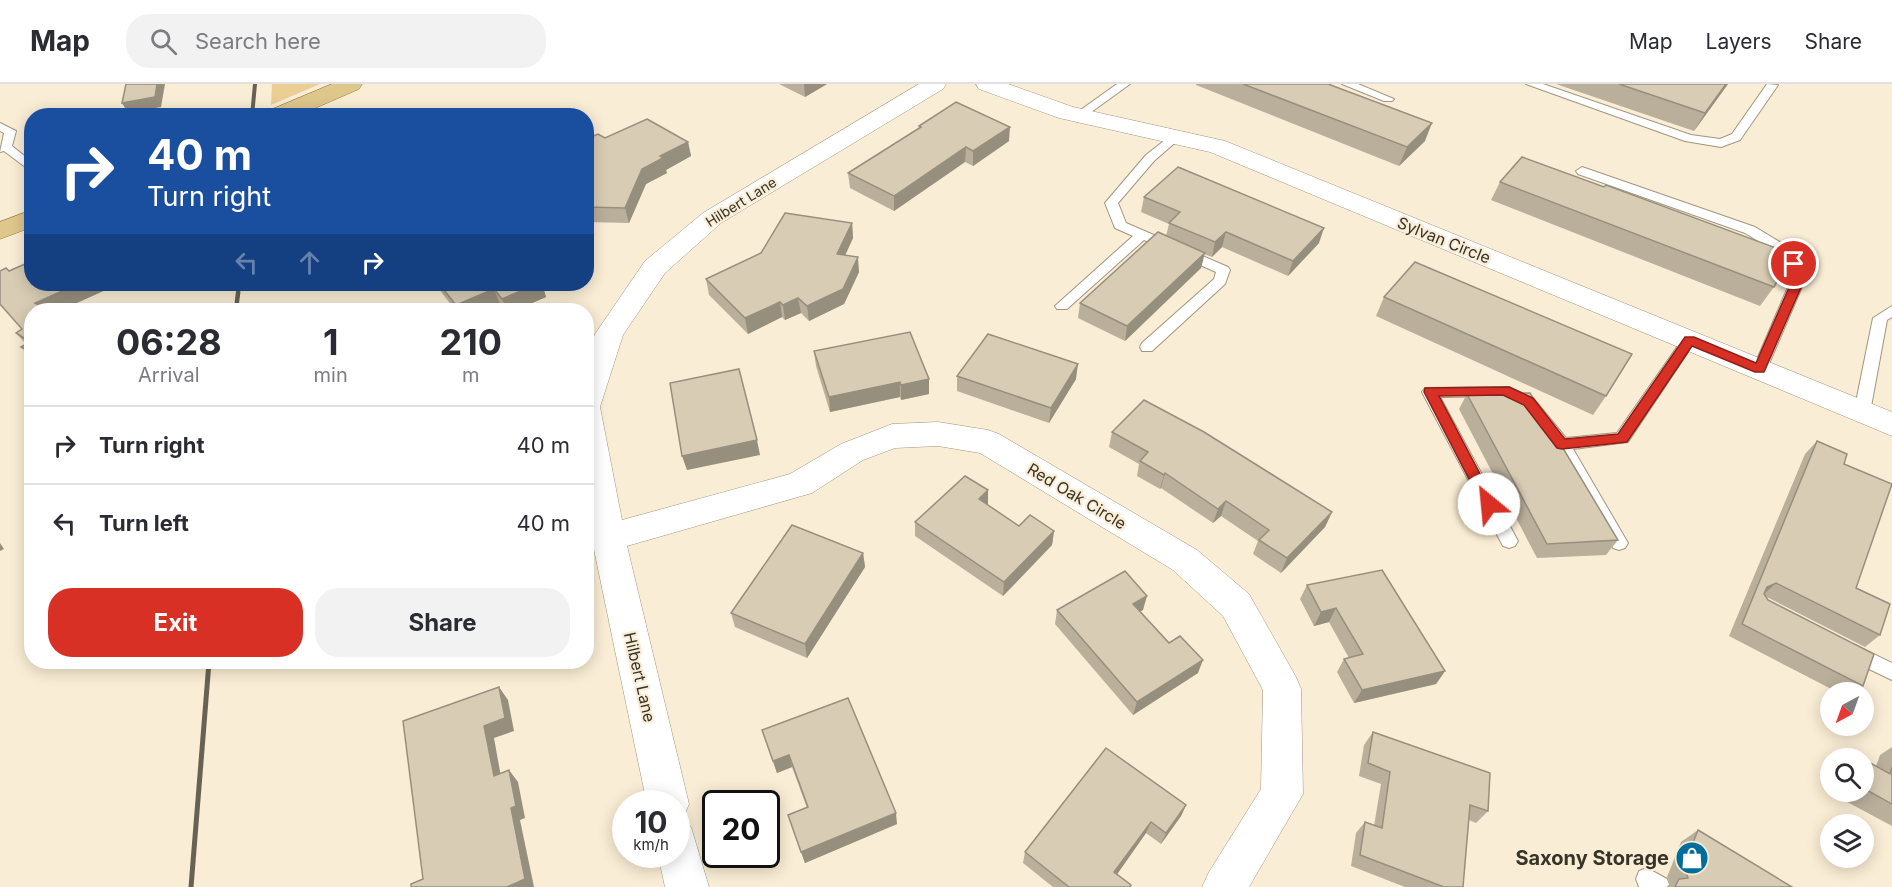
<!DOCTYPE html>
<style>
body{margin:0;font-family:Inter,sans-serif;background:#f2f2f3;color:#2b2b33;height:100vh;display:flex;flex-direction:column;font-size:22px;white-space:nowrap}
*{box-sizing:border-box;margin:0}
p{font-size:20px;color:#7c7c81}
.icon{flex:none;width:33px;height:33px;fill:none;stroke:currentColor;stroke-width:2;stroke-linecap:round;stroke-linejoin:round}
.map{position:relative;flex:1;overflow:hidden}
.panel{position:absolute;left:24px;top:219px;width:570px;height:366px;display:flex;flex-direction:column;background:#fff;border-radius:24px;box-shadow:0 3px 15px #0003}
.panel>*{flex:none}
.guide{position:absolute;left:24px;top:24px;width:570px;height:183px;border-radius:24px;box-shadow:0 3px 15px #0003;background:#1a4fa0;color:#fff;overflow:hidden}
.needle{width:39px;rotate:221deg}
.fabs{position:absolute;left:1820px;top:598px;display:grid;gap:12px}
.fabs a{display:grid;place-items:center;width:54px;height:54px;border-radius:50%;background:#fff;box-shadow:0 3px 15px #0003;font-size:30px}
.speed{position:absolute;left:612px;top:706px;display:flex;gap:12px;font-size:30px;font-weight:700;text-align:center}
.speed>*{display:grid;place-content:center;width:78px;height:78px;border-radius:50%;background:#fff;box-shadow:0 3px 15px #0003;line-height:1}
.speed small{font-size:15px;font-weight:400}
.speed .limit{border:3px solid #111;border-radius:9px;background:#fff;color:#111}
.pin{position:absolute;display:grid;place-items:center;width:51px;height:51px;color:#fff;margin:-26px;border:3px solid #fff;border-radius:50%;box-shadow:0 2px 6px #0007}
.me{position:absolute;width:66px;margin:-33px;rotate:332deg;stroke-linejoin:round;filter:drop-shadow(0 0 4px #0008)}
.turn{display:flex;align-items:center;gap:21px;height:126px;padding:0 24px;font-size:27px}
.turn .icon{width:78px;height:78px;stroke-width:2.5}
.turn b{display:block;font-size:42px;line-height:51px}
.lanes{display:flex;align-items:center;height:57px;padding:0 24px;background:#0003;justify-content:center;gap:30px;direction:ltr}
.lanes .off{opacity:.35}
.eta{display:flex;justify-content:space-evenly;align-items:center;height:102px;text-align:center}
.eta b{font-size:36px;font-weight:700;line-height:42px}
.button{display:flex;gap:12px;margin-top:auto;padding:12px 24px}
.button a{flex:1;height:69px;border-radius:24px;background:#d93025;color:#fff;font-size:24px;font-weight:700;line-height:69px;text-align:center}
.button a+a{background:#f2f2f3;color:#2b2b33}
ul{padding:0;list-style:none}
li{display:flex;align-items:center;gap:18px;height:78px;padding:0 24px;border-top:2px solid #e1e1e2}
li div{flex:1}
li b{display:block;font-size:22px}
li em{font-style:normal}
header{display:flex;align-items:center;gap:36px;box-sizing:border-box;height:84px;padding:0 30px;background:#fff;border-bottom:2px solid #e1e1e2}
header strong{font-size:28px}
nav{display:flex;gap:33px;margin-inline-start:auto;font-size:21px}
.search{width:420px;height:54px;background:#f2f2f3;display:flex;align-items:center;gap:15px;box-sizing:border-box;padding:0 21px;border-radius:24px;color:#7c7c81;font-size:22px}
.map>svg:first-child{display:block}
.green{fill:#ebce94}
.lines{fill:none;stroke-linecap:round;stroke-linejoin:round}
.lane-casing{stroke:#a1967f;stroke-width:2}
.street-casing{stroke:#a1967f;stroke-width:1}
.primary-casing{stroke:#977a37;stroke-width:1}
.lane{fill:#fff;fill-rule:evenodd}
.street{fill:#fff;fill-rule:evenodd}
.primary{fill:#dfc68b;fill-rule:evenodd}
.rail-far2{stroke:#686255;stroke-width:4}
.rail-far1{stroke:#686255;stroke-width:4.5}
.rail{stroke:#686255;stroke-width:5}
.wall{fill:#baaf9b}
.shaded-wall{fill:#978f7e}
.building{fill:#d8ccb4;stroke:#978f7e;stroke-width:1.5}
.route{fill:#d93025;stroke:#8d1f18;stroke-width:1.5}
.labels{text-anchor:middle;stroke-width:4.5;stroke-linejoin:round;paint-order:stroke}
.far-street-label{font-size:14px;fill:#373329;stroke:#faedd5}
.street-label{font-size:16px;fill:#373329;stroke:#faedd5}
.near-poi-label{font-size:20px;font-weight:bold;fill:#373329;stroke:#faedd5;text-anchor:end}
</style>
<header>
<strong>Map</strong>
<div class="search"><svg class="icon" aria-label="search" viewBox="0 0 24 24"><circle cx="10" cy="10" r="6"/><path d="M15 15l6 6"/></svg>Search here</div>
<nav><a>Map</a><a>Layers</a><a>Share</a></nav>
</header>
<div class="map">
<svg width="1892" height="803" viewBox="0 0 1892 803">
<rect width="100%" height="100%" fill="#faedd5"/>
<polygon class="green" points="272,0 320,0 271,21"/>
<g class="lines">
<defs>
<g id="lane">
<polygon points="1117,0 1130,0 1083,34 1075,34 1075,30"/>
<polygon points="1342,0 1358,0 1394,15 1392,17 1384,17"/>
<polygon points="1526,0 1543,0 1691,51 1720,55 1732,50 1767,0 1778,1 1740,56 1721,63 1685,57"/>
<polygon points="0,39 16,47 12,62 32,78 32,88 4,67 0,68 4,49 0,47"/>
<polygon points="1174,49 1180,53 1178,56 1154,77 1118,119 1126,139 1228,183 1230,186 1225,200 1152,267 1142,267 1140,263 1142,259 1214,195 1216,188 1144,156 1067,225 1057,225 1055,222 1133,152 1115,144 1105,119 1146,71"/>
<polygon points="1582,83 1755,143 1793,166 1807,191 1765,289 1755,289 1753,285 1793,191 1783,172 1745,149 1578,90 1576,87"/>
<polygon points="1892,222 1892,233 1887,236 1870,328 1867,332 1857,332 1854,328 1873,234"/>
<polygon points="1689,251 1696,256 1628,358 1573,365 1628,459 1625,464 1619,466 1613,464 1556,364 1523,322 1502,312 1440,313 1518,457 1515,462 1509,464 1503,462 1422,308 1425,304 1509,303 1533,314 1566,354 1617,349 1684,253"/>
<polygon points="1853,560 1892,579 1892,596 1846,574 1844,568 1846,562"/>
<polygon points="1647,784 1667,795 1670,803 1639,803 1636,795 1639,787"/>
</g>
<g id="street">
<polygon points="919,0 946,0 943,5 721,139 665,189 623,251 600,323 622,436 790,390 841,360 892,340 938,338 988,346 999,350 1197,466 1249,510 1296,593 1301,605 1303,710 1249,803 1202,803 1209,788 1261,705 1263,606 1223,532 1173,486 980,369 938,362 895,364 863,376 812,409 627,462 689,720 683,734 676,737 676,720 647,720 586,427 586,274 595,250 645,177 703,129"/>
<polygon points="976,0 1008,0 1073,23 1225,57 1892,328 1892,352 1210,68 1059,34 979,5"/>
<polygon points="676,737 691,743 709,803 665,803 658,771 676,771"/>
</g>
<g id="primary">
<polygon points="332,0 362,0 359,5 297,32 265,32 268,27"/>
<polygon points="32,126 32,143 0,155 0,138"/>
</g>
</defs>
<use href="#lane" class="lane-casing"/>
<use href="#street" class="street-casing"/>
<use href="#primary" class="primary-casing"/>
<use href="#lane" class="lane"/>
<use href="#street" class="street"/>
<use href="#primary" class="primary"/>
<g class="rail-far2">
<polyline points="252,32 255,0"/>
<polyline points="238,211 239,200"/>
</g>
<polyline class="rail-far1" points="236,226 238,209"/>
<polyline class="rail" points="191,803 209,578"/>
</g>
<g class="wall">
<polygon points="779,0 827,0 805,13"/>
<polygon points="1196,0 1328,0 1425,57 1399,82 1196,1"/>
<polygon points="1556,0 1728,0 1694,47"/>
<polygon points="919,42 1009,57 973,82 965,78 894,127 850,104 848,89 919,44"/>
<polygon points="605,54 688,58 691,72 666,86 667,89 646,100 629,139 586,138 586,55"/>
<polygon points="1500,98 1774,203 1760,222 1491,116"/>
<polygon points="1144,113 1319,159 1288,192 1222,163 1212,173 1204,170 1201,184 1125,257 1078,234 1080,219 1166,152 1169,140 1141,128"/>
<polygon points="852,139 853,154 845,171 859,188 844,220 809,237 801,229 785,236 782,233 748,250 709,211 706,195"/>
<polygon points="9,187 119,200 61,226 32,226 32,274 21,263 26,260 16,249 22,245"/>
<polygon points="437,200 551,200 543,203 546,213 516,226 506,226 500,220 486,226 455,226 442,209"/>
<polygon points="1384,213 1606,312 1593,331 1376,232"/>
<polygon points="814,267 929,310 901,316 900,313 830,328 816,282"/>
<polygon points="957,292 1076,295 1049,339 957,307"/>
<polygon points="1467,310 1618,456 1606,471 1537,474 1459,325"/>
<polygon points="1112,348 1332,428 1325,443 1281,489 1253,470 1258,457 1221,432 1213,439 1161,404 1160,405 1137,392 1139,380 1109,363"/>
<polygon points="1817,357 1844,380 1856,504 1880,551 1865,563 1765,512 1768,516 1863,602 1854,609 1839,609 1729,552 1805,370"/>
<polygon points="988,421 1019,442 1054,447 1052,461 1003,512 915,452 915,438"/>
<polygon points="863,469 865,483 807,574 735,543 731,529"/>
<polygon points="1307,501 1445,587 1436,600 1354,619 1337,588 1344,575 1349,574 1329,538 1314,542 1300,515"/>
<polygon points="1057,526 1143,526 1140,527 1198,589 1133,631 1055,540"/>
<polygon points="762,646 897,740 805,779 788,731 807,724 792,683 777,689"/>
<polygon points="1373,648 1488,727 1476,739 1469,736 1463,803 1405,803 1351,782 1356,749 1365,738 1374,742 1381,700 1359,692 1364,661"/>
<polygon points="1892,663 1892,742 1838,713 1840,708 1863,708 1863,678 1865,676 1876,682 1880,671"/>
<polygon points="1186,721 1181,732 1161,760 1146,749 1117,790 1131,801 1131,803 1053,803 1023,779 1025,768"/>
<polygon points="1698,746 1792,803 1666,803 1670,800 1667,793 1681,758"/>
</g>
<g class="shaded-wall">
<polygon points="157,0 165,0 161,23 128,29 122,19"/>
<polygon points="804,0 827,0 805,13"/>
<polygon points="1726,0 1728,0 1694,47 1705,29"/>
<polygon points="1432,39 1425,57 1399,82 1407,63"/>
<polygon points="1010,43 1009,57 973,82 973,67"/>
<polygon points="688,58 691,72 666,86 667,89 646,100 629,139 625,124 642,85 660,72"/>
<polygon points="966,63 965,78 894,127 894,112"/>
<polygon points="852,139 853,154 839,185 837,170"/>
<polygon points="1324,144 1319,159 1288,192 1293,177"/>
<polygon points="1226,148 1222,163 1212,173 1215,158"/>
<polygon points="1205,169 1201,184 1125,257 1127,242"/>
<polygon points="858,173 859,188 844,220 809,237 807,222"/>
<polygon points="78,200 119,200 61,226 41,226 35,219"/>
<polygon points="537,200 551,200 543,203 546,213 516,226 507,226 502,215"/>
<polygon points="494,205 500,220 486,226 459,226 456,221"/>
<polygon points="798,214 801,229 785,236 783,221"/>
<polygon points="780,218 782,233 748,250 745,234"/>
<polygon points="1078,280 1076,295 1049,339 1051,324"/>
<polygon points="929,295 929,310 901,316 901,301"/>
<polygon points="900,298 900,313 830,328 829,313"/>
<polygon points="757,356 760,371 687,386 682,372"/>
<polygon points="1165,389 1161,404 1160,405 1164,391"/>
<polygon points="988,406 988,421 979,415"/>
<polygon points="1226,417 1221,432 1213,439 1218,425"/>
<polygon points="1332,428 1325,443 1281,489 1287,474"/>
<polygon points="1054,447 1052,461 1003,512 1004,498"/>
<polygon points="0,459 4,465 0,467"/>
<polygon points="863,469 865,483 807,574 805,560"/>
<polygon points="1776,499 1763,511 1767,503"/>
<polygon points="1147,512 1143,526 1129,534 1133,520"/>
<polygon points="1336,524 1329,538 1314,542 1321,528"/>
<polygon points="1203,576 1198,589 1133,631 1137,618"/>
<polygon points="1445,587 1436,600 1354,619 1362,606"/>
<polygon points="499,603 508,616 514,647 494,654 503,704 494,692 484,642"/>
<polygon points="789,671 792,683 777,689 773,677"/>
<polygon points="509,686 518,698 525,734 520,736 534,803 507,803 511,724"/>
<polygon points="1186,721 1181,732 1161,760 1166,749"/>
<polygon points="896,729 897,740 805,779 801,768"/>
<polygon points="1151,738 1146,749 1111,799 1114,788"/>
</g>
<g class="building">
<polygon points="126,0 157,0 155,13 122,19"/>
<polygon points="1243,0 1328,0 1432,39 1407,63"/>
<polygon points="1619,0 1726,0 1705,29"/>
<polygon points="956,18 1010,43 973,67 966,63 894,112 848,89 921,43 919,42"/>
<polygon points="647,35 688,58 660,72 663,74 642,85 625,124 586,123 586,55 598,50 605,54"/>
<polygon points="1522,73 1604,103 1606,101 1792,170 1774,203 1500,98"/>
<polygon points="1178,83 1324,144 1293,177 1226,148 1215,158 1169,139 1180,128 1144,113"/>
<polygon points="785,129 852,139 837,170 858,173 843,205 807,222 798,214 783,221 780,218 745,234 706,195 761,169"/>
<polygon points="1158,148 1205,169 1127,242 1080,219"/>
<polygon points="32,177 32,200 78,200 35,219 47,226 32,226 32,269 21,263 30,258 16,249 22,245 0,220 0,187 6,184 9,187"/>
<polygon points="1415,178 1632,270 1606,312 1384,213"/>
<polygon points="439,200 537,200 502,215 494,205 456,221"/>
<polygon points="910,248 929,295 901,301 900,298 829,313 814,267"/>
<polygon points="988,250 1078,280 1051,324 957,292"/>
<polygon points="739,285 757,356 682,372 670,299"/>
<polygon points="1530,309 1618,456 1547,460 1467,310"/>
<polygon points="1144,316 1204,348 1332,428 1287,474 1259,456 1269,446 1226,417 1218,425 1165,389 1164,391 1140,377 1148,368 1112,348"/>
<polygon points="1817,357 1847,370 1844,380 1892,400 1856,504 1890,520 1880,551 1776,499 1767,503 1764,510 1768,516 1874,570 1863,602 1742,540"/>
<polygon points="965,392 988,406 979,415 1019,442 1030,431 1054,447 1004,498 915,438"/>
<polygon points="792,441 863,469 805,560 731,529"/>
<polygon points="1382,486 1445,587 1362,606 1344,575 1363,570 1336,524 1321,528 1307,501"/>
<polygon points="1125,487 1147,512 1133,520 1169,559 1180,552 1203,576 1137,618 1057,526"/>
<polygon points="499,603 505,634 484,642 494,692 509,686 516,722 511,724 525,795 507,803 411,803 411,800 423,795 403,637"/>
<polygon points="848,614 896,729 801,768 788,731 808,723 789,671 773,677 762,646"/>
<polygon points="1373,648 1490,689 1488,727 1470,721 1463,803 1444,803 1360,771 1365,738 1382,744 1390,688 1368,679"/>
<polygon points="1106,664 1186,721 1166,749 1151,738 1114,788 1131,801 1130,803 1069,803 1025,768"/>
<polygon points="1865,676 1890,690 1892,683 1892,720 1863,704 1863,683"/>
<polygon points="1698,746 1792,803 1675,803 1679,795 1688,794 1684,782"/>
</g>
<polygon class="route" points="1794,176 1798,178 1806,192 1764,288 1755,288 1692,262 1627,358 1562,365 1557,364 1524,321 1503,311 1439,312 1496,420 1489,425 1484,424 1424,308 1425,304 1509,303 1533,314 1565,355 1618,350 1685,253 1694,253 1756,279 1794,192 1788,180"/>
<defs>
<symbol id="shop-disc" viewBox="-11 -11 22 22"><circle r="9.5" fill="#006e9a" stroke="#faedd5"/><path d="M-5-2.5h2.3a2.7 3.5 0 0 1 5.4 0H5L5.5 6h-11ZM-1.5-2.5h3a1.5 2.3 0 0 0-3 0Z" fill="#fff"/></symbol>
</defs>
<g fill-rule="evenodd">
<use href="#shop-disc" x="1673" y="755" width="38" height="38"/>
</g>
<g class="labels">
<g class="far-street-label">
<text transform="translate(741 118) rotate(-32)" y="5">Hilbert Lane</text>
</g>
<g class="street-label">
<text transform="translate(1444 156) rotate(22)" y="6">Sylvan Circle</text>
<text transform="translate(1077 412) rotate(31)" y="6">Red Oak Circle</text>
<text transform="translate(640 593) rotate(77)" y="6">Hilbert Lane</text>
</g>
<g class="near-poi-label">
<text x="1669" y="781">Saxony Storage</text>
</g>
</g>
</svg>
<div class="fabs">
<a><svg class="needle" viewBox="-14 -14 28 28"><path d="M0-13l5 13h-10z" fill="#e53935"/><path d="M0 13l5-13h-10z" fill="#7c7c81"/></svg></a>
<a><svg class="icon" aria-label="search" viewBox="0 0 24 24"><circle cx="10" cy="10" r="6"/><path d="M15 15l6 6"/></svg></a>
<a><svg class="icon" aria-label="layers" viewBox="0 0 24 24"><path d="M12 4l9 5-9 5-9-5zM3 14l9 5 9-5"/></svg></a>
</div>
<div class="speed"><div>10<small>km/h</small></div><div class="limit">20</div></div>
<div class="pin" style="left:1794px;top:180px;background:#d93025"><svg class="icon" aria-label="arrive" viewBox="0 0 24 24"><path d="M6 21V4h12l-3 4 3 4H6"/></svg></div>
<svg class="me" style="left:1489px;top:420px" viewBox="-20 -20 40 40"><circle r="19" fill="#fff"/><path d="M0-13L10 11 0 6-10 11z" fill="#d93025"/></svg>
<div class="guide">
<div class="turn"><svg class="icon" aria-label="right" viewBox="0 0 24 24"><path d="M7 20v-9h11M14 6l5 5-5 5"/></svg><div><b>40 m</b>Turn right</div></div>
<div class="lanes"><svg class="icon off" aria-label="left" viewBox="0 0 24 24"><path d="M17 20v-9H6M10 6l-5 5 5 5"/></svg><svg class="icon off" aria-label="ahead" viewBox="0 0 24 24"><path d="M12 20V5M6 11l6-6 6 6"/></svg><svg class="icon" aria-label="right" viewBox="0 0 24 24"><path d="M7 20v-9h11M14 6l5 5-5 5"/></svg></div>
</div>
<section class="panel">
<div class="eta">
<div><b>06:28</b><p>Arrival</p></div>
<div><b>1</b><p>min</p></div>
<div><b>210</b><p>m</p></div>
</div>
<ul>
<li><svg class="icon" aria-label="right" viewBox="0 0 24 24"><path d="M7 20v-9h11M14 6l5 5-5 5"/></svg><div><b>Turn right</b></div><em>40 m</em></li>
<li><svg class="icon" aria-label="left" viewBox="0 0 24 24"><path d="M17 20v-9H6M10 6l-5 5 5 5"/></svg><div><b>Turn left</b></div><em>40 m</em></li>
</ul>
<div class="button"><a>Exit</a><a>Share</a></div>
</section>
</div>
